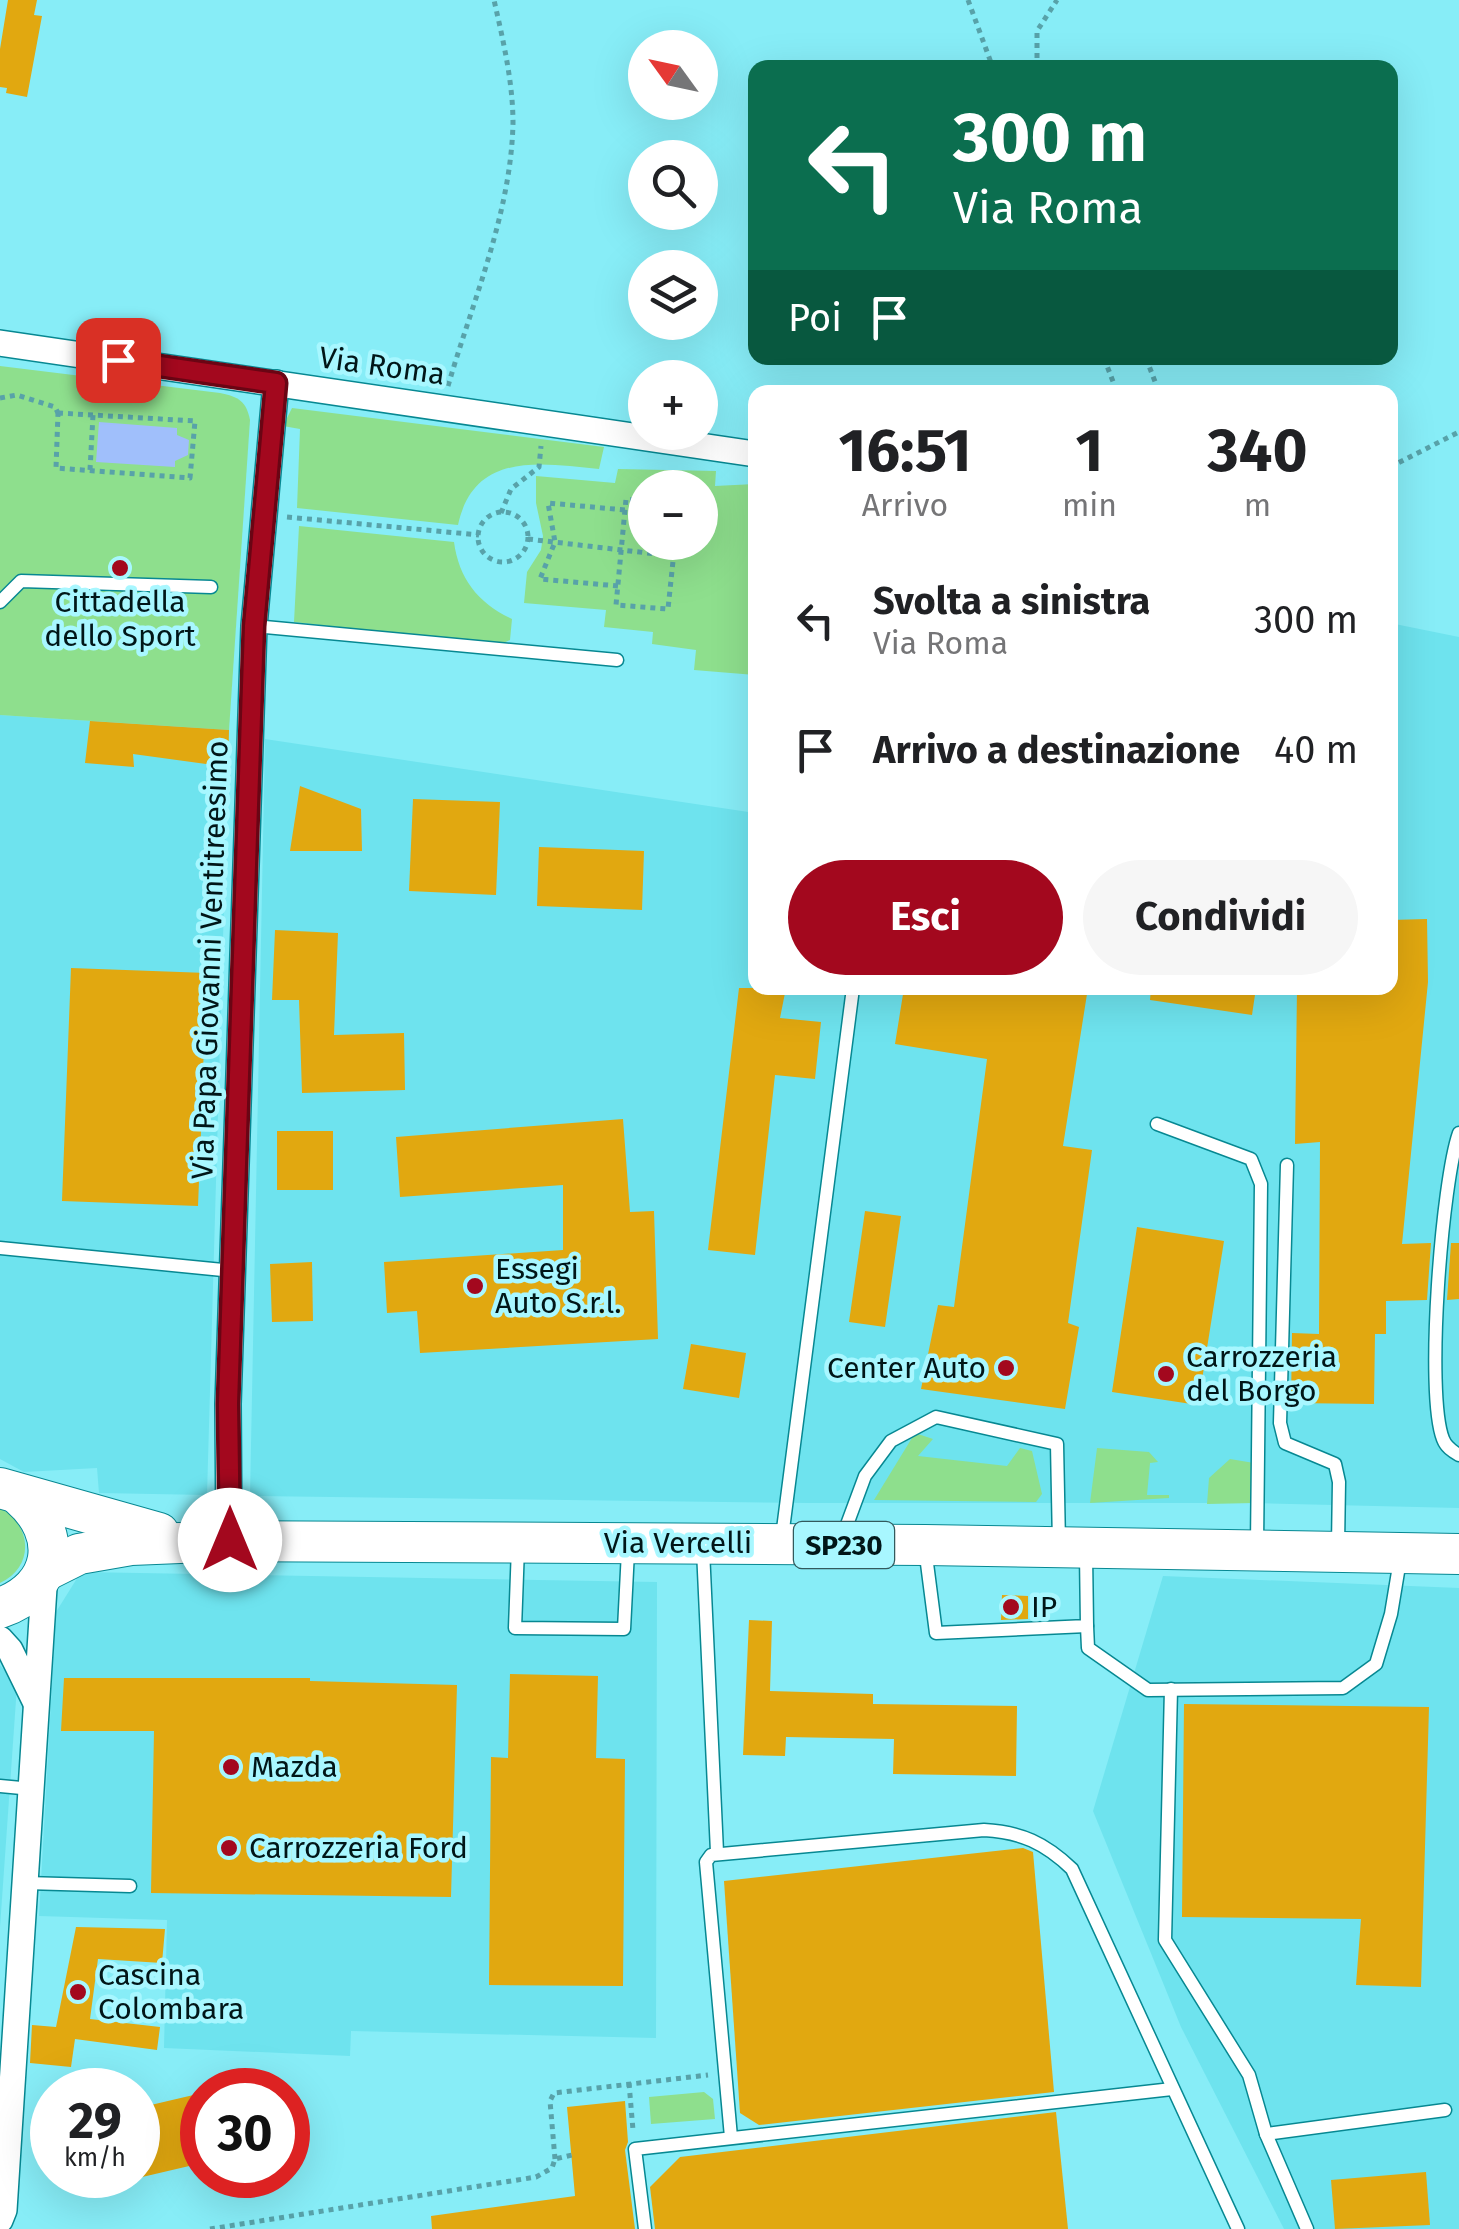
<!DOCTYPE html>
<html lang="it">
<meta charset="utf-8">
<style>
body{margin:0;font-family:"Fira Sans",sans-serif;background:#f6f6f6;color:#202124;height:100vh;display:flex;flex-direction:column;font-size:38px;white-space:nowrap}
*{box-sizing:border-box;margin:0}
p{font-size:32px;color:#757577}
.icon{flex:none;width:55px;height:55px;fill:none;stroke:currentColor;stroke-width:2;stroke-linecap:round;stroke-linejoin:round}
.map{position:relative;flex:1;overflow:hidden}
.side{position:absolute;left:748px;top:385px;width:650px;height:610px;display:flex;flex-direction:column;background:#fff;border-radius:20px;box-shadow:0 10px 40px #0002}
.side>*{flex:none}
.banner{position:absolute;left:748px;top:60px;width:650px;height:305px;border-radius:20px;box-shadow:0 10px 40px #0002;background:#0b6e4f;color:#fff;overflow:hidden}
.needle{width:65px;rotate:303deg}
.tools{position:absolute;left:628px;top:30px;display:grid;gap:20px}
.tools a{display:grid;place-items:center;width:90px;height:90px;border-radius:50%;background:#fff;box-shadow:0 10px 40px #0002;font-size:50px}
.speed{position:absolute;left:30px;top:2068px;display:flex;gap:20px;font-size:50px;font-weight:700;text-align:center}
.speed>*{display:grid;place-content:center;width:130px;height:130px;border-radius:50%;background:#fff;box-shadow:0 10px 40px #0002;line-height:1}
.speed small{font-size:25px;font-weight:400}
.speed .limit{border:15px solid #d22;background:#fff;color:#111}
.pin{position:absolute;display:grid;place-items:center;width:85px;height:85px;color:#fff;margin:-42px;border-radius:20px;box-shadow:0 5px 15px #0006}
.me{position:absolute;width:110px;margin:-55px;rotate:0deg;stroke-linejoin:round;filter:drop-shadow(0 0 8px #0008)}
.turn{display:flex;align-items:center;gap:35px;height:210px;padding:0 40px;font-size:45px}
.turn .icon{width:130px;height:130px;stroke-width:2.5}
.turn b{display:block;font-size:70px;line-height:85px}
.then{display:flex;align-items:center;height:95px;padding:0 40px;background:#0003;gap:20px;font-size:38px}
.eta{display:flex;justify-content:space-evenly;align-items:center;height:170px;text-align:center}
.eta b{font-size:60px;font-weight:700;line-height:70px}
.cta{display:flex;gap:20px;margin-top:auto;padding:20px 40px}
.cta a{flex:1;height:115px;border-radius:60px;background:#a3081e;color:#fff;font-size:40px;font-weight:700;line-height:115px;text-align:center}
.cta a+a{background:#f6f6f6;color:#202124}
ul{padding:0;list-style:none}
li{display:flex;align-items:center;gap:30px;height:130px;padding:0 40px}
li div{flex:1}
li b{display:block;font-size:38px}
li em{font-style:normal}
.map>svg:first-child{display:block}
.built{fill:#6ee3ee}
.green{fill:#8edf8d;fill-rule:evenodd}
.water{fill:#a0bffb}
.building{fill:#e1a810}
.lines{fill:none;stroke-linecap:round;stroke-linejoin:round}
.lane-casing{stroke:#078892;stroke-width:15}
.street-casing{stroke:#078892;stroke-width:28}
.primary-casing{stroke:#078892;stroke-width:42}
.path{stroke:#58a2a9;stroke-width:5;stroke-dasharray:5 5;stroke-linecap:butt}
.lane{stroke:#fff;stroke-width:12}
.street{stroke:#fff;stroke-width:25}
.primary{stroke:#fff;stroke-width:40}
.route-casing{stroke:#6a0514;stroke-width:25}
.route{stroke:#a3081e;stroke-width:18}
.poi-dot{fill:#a3081e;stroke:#a8f7ff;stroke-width:4}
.labels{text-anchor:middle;stroke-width:9;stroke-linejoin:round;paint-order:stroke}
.shield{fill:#a8f7ff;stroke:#335a5d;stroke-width:2.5}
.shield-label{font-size:28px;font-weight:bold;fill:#011618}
.street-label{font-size:30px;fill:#011618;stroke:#a8f7ff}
.poi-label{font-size:30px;fill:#011618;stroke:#a8f7ff;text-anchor:start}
</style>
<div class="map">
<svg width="1459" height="2229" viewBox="0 0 1459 2229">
<rect width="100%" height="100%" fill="#87edf7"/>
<g class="built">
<polygon points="1390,623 1459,637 1459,1508 1254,1503 809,1503 250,1496 265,739 755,813 755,988 1390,988"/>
<polygon points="0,715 229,730 207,1495 99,1493 97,1468 24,1472 0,1459"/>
<polygon points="81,1572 657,1582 656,2038 351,2031 350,2056 164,2048 167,1920 39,1916 56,1612"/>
<polygon points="1163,1576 1459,1588 1459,2229 1284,2229 1181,2027 1093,1811"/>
<polygon points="0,1665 17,1686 0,1927"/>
</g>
<g class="green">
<path d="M0,366L220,393C239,397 246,401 250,420L229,730L0,715Z"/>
<path d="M292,408L604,447L599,469C541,463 474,451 458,525L297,508L300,429L283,426Z"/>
<path d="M618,469L716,471L715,486L755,484V675L694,670L696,650L652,644L653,632L604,627L606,610L524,603L527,572L541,550L543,536L536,503V476L615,483ZM645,488H700V542H645Z"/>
<path d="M299,526L454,542C459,579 478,603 512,619L510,640L499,645L294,622Z"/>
<polygon points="915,1433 933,1439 918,1456 1007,1466 1020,1448 1032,1451 1042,1494 1036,1502 874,1500"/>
<polygon points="1097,1448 1149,1452 1158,1462 1150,1463 1147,1495 1169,1495 1169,1498 1090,1503"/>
<polygon points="1230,1459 1254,1463 1254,1503 1207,1504 1209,1478"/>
<path d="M0,1508C32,1525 35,1567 0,1583Z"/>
<polygon points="704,2092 713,2099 715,2119 651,2124 649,2097"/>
</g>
<polygon class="water" points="99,422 177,428 177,435 189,440 188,455 175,461 175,467 96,462"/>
<g class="building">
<polygon points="8,0 37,0 34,15 42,16 27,97 6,93 7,88 0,87 0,49"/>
<polygon points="90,721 229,730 228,767 133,754 134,767 85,763"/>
<polygon points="300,786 361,809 362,851 290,851"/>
<polygon points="413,799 500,802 496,895 409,891"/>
<polygon points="539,847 644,851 642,910 537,906"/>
<polygon points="1427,919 1428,982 1402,1244 1431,1243 1427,1300 1386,1301 1386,1334 1375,1334 1374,1404 1291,1403 1292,1333 1319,1334 1320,1142 1295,1144 1297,988 1390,988 1390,920"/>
<polygon points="275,930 338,933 334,1035 404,1033 405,1090 302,1093 299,1000 272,1000"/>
<polygon points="71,968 207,973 202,1095 196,1095 197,1131 201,1131 198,1206 62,1201"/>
<polygon points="739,988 786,988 780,1018 821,1022 815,1079 775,1075 755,1255 708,1250"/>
<polygon points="904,988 1017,988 1087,994 1063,1146 1092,1150 1068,1323 1079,1327 1065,1409 921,1389 938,1305 954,1307 987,1059 895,1044"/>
<polygon points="1151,988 1256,988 1252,1015 1150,1000"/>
<polygon points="623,1119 630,1212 654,1211 658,1339 420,1353 417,1311 387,1313 384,1262 563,1250 563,1185 400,1197 396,1137"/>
<rect x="277" y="1131" width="56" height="59"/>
<polygon points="865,1211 901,1216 885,1327 849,1322"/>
<polygon points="1137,1227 1224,1241 1198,1405 1112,1392"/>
<polygon points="1451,1243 1459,1243 1459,1299 1447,1300"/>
<polygon points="312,1262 313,1321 272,1322 270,1264"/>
<polygon points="691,1344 746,1353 739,1398 683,1389"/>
<polygon points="1002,1595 1028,1596 1028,1619 1001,1620"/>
<polygon points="749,1620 772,1621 770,1691 873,1694 873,1704 1017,1706 1016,1776 893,1774 894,1739 786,1737 785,1756 743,1755"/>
<polygon points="510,1674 598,1676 596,1758 625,1759 623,1986 489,1985 491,1757 508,1758"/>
<polygon points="64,1678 310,1678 310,1681 457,1685 451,1897 151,1893 154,1731 61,1731"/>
<polygon points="1184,1704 1429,1707 1421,1987 1356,1985 1361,1919 1182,1917"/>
<polygon points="1023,1848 1033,1852 1054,2092 759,2125 740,2113 724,1881"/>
<polygon points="76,1927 165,1929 162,1963 98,1959 90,2019 160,2027 157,2050 75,2039 71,2067 30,2063 32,2025 56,2027"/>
<polygon points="202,2093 202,2163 138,2178 138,2108"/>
<polygon points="625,2101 628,2142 625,2150 635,2229 432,2229 431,2216 575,2196 567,2107"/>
<polygon points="1056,2112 1068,2229 655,2229 650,2187 680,2157"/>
<polygon points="1426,2172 1430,2225 1335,2229 1331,2180"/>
</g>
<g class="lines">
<defs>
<g id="lane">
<polyline points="0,602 21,581 211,587"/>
<polyline points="254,626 617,660"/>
<polyline points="1157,1124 1251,1159 1261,1184 1257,1544"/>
<path d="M1459,1133C1442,1181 1425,1393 1443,1439C1446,1447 1452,1451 1459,1455"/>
<polyline points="1287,1165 1280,1423 1285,1443 1335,1464 1339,1482 1338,1545"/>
<polyline points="0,1248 233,1271"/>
<polyline points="782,1537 853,988"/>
<polyline points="842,1538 865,1476 891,1441 936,1417 1057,1444 1059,1544"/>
<polyline points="518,1547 515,1628 624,1629 628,1551"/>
<polyline points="925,1548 936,1633 1087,1626 1086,1554"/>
<polyline points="703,1550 717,1852"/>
<polyline points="1087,1626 1088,1648 1148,1690 1343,1688 1376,1664 1391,1614 1400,1560"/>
<polyline points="1171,1689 1165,1940 1249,2075 1266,2134 1445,2110"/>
<polyline points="0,1786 32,1789"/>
<polyline points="26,1883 130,1886"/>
<polyline points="1266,2134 1307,2229"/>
<path d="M731,2137L706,1862L711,1855L984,1830C1021,1832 1045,1843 1072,1869L1238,2229"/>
<polyline points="645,2229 635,2149 1172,2089"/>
</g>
<g id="street">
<polyline points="0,343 755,454"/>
<polyline points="229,1541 228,1404 254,626 276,383"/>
<polyline points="0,1639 10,1650 36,1703"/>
<polyline points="0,2220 4,2210 45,1572"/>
</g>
<g id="primary">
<polyline points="0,1488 159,1533"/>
<polyline points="45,1571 79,1554 131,1545 229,1541 925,1545 1459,1554"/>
<path d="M0,1608C57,1588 64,1534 20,1496"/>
</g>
</defs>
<use href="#lane" class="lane-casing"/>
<use href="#street" class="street-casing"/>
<use href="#primary" class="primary-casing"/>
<g class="path">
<polyline points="968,0 993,68"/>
<polyline points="1037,68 1037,31 1057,0"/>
<polyline points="1104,358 1117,392"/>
<polyline points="1146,358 1159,392"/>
<path d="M448,386C473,300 511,213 513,123C513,82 503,40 494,0"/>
<polyline points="0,398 17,395 55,407 58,413"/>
<polygon points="58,413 195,421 190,478 56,468"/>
<polyline points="1390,467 1459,432"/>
<polyline points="90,470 93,415"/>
<polyline points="645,501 626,499 616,605 668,609 675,542"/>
<circle cx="503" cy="537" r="25"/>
<polyline points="501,513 511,489 539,467 541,446"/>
<polyline points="287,517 479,535"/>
<polyline points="528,539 673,556"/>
<polyline points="618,586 540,579 555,542 548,503 625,510"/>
<polyline points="629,2083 633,2130"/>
<polyline points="555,2159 550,2101 554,2093 708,2075"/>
<polyline points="210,2229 536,2177 552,2168 555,2159 572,2155"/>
</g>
<use href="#lane" class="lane"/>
<use href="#street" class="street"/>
<use href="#primary" class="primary"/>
</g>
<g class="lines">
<defs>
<polyline id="route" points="118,360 276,383 254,626 228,1404 230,1540"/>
</defs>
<use href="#route" class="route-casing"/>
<use href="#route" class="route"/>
</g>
<g class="poi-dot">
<circle cx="120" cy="568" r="10"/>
<circle cx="475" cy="1286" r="10"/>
<circle cx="1006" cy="1368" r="10"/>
<circle cx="1166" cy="1374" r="10"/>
<circle cx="1011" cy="1607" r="10"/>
<circle cx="231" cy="1767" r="10"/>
<circle cx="229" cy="1848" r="10"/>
<circle cx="78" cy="1992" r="10"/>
</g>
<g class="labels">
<rect class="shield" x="794" y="1522" width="100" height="46" rx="8"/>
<g class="shield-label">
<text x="844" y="1555">SP230</text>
</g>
<g class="street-label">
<text transform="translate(382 366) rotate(8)" y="10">Via Roma</text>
<text transform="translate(210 960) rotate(-88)" y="10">Via Papa Giovanni Ventitreesimo</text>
<text x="678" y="1553">Via Vercelli</text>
</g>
<g class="poi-label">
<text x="120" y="612" text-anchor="middle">Cittadella<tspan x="120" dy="34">dello Sport</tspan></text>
<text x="495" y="1279">Essegi<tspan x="495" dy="34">Auto S.r.l.</tspan></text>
<text x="1186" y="1367">Carrozzeria<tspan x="1186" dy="34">del Borgo</tspan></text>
<text x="986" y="1378" text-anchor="end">Center Auto</text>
<text x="1031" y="1617">IP</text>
<text x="251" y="1777">Mazda</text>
<text x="249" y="1858">Carrozzeria Ford</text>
<text x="98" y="1985">Cascina<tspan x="98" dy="34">Colombara</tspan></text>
</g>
</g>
</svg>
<div class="tools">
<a><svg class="needle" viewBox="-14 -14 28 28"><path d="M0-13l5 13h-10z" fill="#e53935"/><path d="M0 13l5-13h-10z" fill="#757577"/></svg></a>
<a><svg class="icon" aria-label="search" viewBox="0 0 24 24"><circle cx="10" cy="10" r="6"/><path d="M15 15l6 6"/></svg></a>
<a><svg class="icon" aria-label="layers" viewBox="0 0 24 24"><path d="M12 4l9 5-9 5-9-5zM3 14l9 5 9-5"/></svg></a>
<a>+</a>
<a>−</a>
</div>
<div class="speed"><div>29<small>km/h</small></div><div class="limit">30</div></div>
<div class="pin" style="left:118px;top:360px;background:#d93025"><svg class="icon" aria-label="arrive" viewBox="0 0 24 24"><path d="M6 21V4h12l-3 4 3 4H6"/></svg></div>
<svg class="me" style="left:230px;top:1540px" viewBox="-20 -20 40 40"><circle r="19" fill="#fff"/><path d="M0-13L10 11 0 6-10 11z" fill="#a3081e"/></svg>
<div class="banner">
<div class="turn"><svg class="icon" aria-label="left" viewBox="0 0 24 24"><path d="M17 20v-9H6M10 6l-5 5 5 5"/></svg><div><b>300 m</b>Via Roma</div></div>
<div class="then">Poi<svg class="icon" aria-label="arrive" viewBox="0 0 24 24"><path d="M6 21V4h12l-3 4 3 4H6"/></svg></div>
</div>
<section class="side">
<div class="eta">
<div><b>16:51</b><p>Arrivo</p></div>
<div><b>1</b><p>min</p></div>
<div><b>340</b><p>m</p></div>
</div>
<ul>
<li><svg class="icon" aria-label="left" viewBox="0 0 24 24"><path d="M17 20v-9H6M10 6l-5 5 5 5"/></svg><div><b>Svolta a sinistra</b><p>Via Roma</p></div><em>300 m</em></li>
<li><svg class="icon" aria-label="arrive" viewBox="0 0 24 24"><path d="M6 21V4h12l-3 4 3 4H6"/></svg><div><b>Arrivo a destinazione</b></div><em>40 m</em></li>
</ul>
<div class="cta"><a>Esci</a><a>Condividi</a></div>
</section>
</div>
